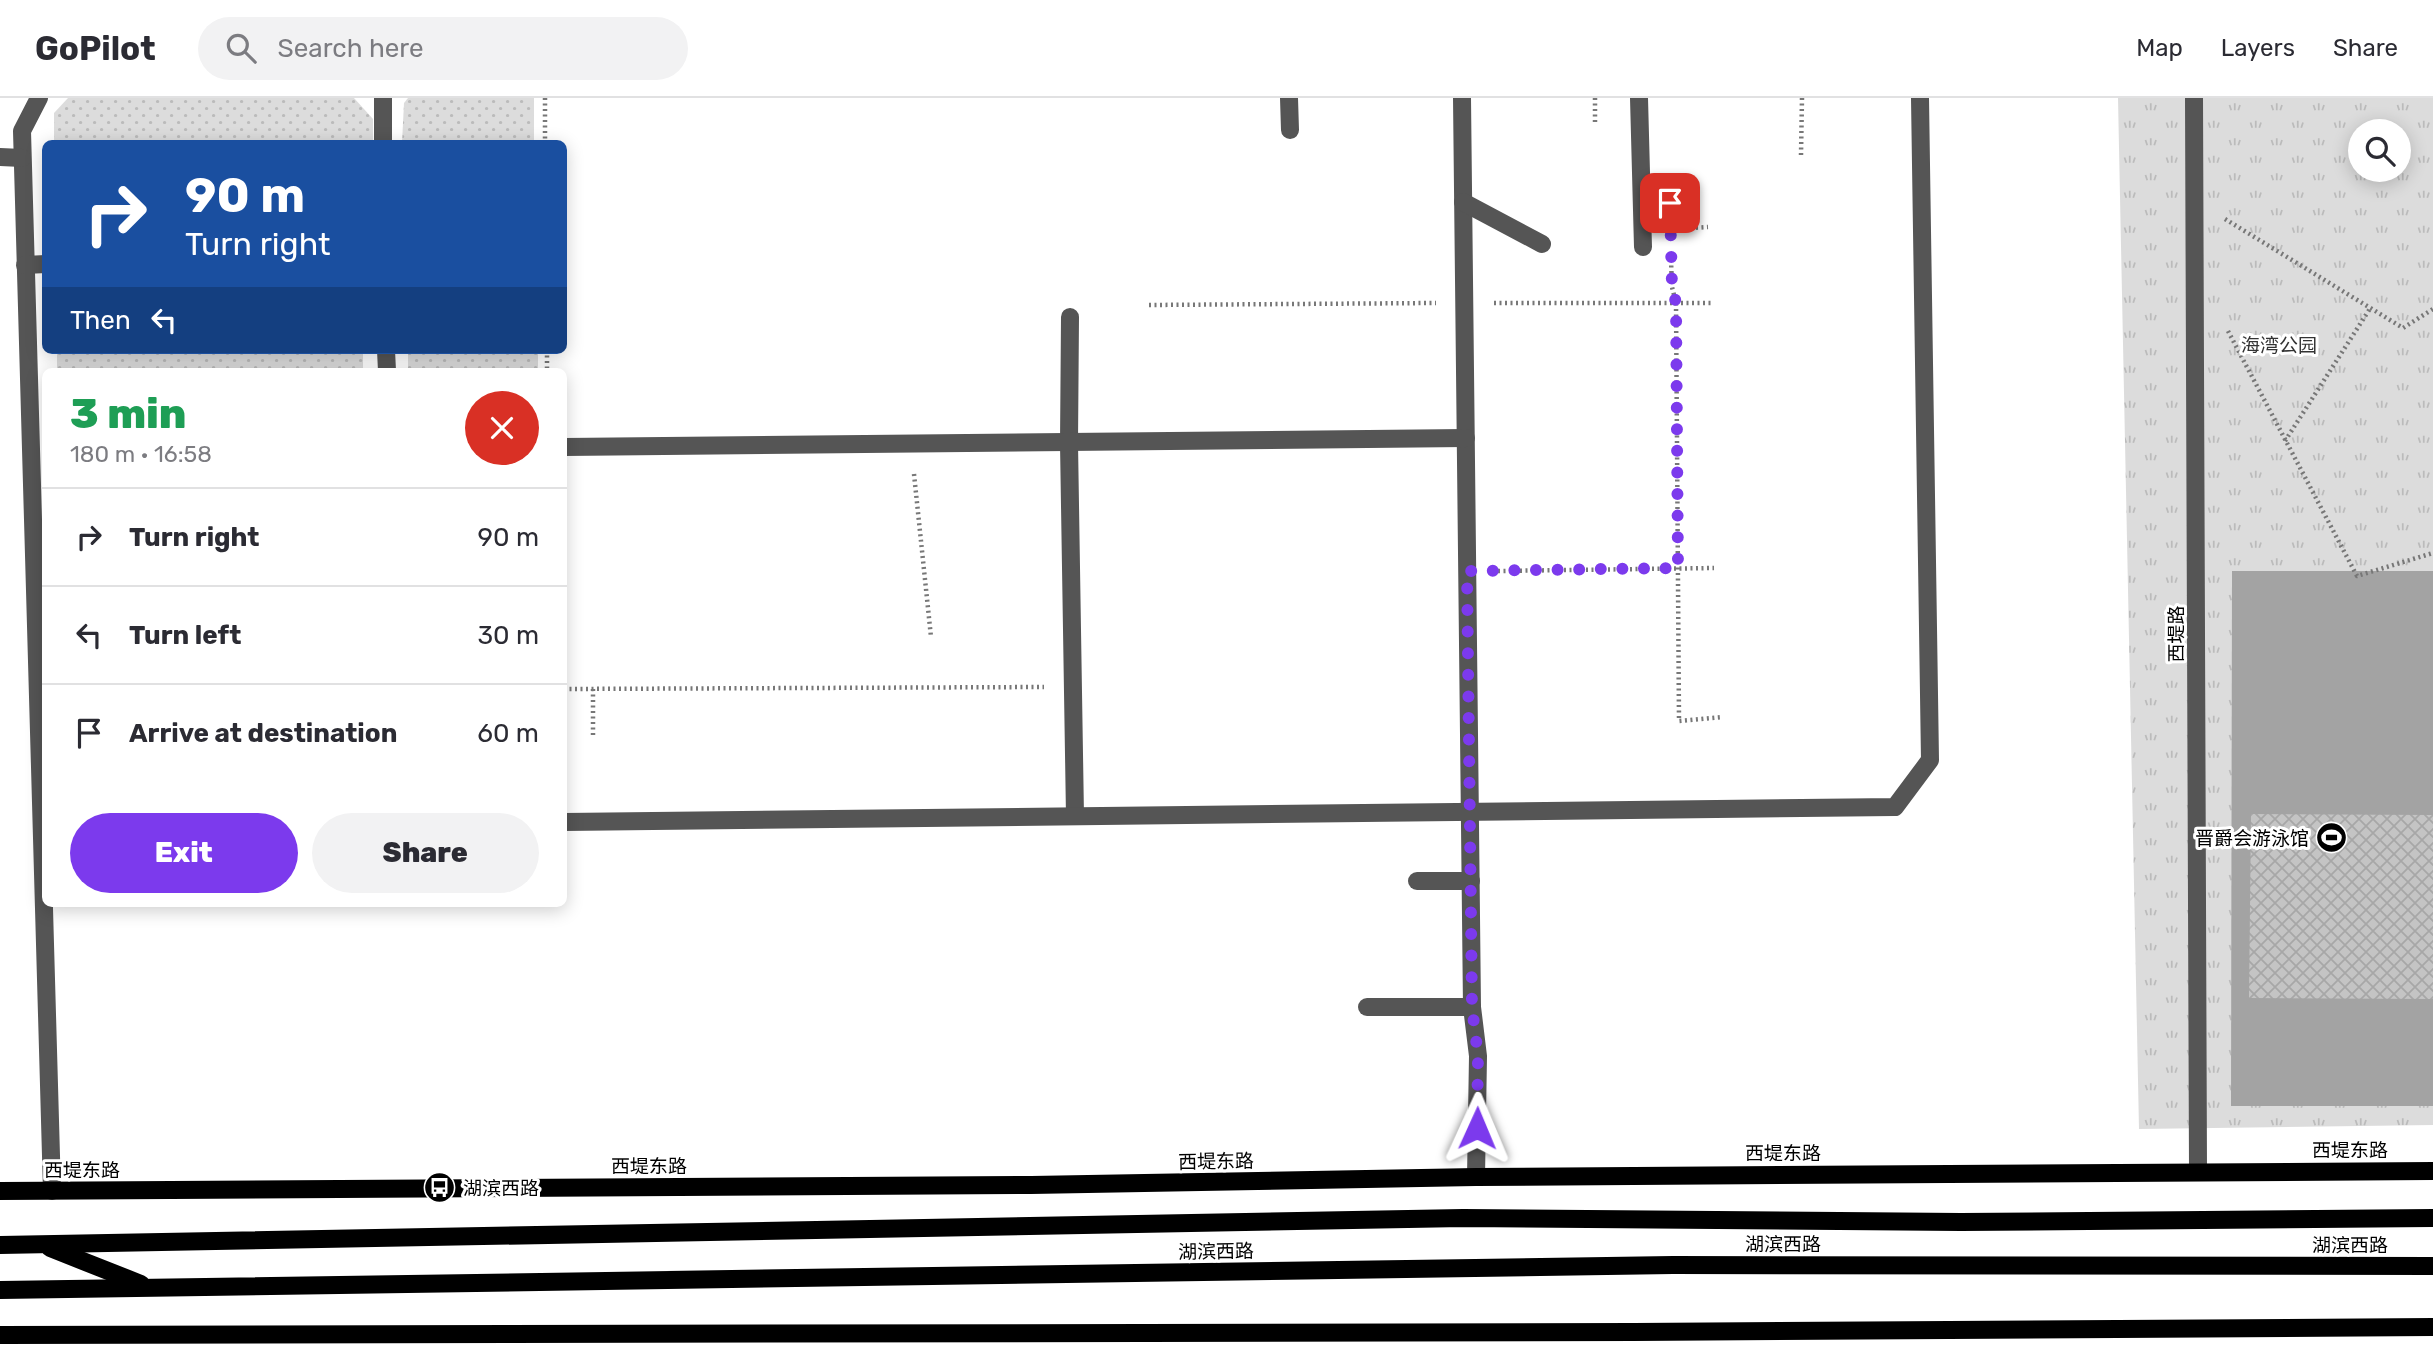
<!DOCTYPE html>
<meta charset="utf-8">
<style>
body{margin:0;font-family:Rubik,"Noto Sans SC",sans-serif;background:#f2f2f3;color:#2b2b33;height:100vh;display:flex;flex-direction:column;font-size:26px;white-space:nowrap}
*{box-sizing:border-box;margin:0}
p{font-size:23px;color:#7c7c81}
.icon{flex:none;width:38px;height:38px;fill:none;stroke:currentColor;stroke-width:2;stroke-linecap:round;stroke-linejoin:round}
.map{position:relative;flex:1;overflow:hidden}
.panel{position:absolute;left:42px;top:270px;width:525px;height:539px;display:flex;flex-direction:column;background:#fff;border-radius:10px;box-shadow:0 4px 18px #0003}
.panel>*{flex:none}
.guide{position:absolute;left:42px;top:42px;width:525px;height:214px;border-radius:10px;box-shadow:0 4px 18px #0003;background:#1a4fa0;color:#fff;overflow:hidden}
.buttons{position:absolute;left:2348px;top:21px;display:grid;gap:14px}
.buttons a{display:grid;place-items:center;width:63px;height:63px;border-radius:50%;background:#fff;box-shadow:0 4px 18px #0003;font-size:35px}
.pin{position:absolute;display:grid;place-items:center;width:60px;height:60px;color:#fff;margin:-30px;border-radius:14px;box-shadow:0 4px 10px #0006}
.me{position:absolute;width:77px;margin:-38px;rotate:1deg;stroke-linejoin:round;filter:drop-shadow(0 0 5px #0008)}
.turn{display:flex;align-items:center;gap:24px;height:147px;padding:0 28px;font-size:32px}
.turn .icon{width:91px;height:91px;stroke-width:2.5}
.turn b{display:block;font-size:49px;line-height:60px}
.then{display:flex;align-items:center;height:66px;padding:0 28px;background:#0003;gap:14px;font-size:26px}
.round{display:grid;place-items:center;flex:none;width:74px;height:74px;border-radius:37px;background:#f2f2f3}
.summary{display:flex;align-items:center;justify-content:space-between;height:119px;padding:0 28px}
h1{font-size:42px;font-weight:800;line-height:52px;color:#1e9e55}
.cta{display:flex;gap:14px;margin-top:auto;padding:14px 28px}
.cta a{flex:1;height:80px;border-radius:42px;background:#7c3aed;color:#fff;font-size:28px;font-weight:800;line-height:80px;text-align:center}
.cta a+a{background:#f2f2f3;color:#2b2b33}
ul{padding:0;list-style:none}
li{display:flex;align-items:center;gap:21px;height:98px;padding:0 28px;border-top:2px solid #e1e1e2}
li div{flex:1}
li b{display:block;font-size:26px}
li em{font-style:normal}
header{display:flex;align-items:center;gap:42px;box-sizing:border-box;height:98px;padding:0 35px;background:#fff;border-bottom:2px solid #e1e1e2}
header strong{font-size:33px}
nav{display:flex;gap:38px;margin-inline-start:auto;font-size:24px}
.search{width:490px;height:63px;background:#f2f2f3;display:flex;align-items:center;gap:18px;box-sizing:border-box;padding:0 24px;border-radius:38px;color:#7c7c81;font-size:26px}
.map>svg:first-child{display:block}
.grass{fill:url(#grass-dots)}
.park{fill:url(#park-tufts);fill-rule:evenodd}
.water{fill:#a3a3a3}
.building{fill:url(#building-cross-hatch)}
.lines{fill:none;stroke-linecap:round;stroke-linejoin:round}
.path{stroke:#777;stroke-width:4.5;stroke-dasharray:2 3.5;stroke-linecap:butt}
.minor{stroke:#555;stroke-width:18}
.major{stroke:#000;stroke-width:18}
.route{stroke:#7c3aed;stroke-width:12;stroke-dasharray:0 21.6}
.labels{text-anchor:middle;stroke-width:6;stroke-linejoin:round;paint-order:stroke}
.park-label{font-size:19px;fill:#333;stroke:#fff}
.street-label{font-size:19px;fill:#000;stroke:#fff}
.poi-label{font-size:19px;fill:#000;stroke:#fff;text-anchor:end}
</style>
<header>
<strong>GoPilot</strong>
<div class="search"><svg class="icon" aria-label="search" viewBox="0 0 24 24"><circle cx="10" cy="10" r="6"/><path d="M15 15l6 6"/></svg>Search here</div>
<nav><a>Map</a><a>Layers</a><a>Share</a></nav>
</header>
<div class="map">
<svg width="2433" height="1274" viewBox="0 0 2433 1274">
<defs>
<pattern id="grass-dots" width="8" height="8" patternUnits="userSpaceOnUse" patternTransform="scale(1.75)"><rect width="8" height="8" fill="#dcdcdc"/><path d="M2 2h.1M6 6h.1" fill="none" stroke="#bbb" stroke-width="1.8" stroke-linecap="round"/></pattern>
<pattern id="park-tufts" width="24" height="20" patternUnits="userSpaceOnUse" patternTransform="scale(1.75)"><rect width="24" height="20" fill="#dcdcdc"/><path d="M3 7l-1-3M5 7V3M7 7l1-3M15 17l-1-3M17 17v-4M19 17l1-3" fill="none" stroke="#bbb"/></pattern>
<pattern id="building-cross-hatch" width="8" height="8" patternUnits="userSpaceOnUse" patternTransform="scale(1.75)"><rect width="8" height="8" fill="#c4c4c4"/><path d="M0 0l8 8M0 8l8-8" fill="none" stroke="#a7a7a7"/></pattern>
</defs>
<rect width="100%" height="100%" fill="#fff"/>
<g class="grass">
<polygon points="68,0 354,0 373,21 373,45 54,45 54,15"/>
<polygon points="408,0 534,0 534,45 402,45 404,5"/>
<rect x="57" y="252" width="306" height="21"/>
<rect x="408" y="252" width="130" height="21"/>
</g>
<path class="park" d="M2118,0H2433V1027L2139,1031ZM2361,33H2399V72H2361Z"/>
<polygon class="water" points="2232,473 2433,473 2433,1008 2231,1008"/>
<polygon class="building" points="2251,716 2433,717 2433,901 2249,900"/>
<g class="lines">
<g class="path">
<polyline points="545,0 545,46"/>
<polyline points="1595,24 1595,0"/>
<polyline points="1801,57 1802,0"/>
<polyline points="2225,121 2403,230 2433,211"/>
<polyline points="1674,131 1708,129"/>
<polyline points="1671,162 1672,189 1676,205 1679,623 1723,619"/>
<polyline points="1494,205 1713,205"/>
<polyline points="1149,207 1436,205"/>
<polyline points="2228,233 2357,478 2433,455"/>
<polyline points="547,252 547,273"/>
<polyline points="2285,343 2371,209"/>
<polyline points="914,376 931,539"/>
<polyline points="1498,473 1714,470"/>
<polyline points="564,591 1044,589"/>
<polyline points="593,591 593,640"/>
</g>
<g class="minor">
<polyline points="39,0 22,33 52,1093"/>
<polyline points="383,0 383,46"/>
<polyline points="1289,0 1290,32"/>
<polyline points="1462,0 1472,909 1478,958 1476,1079"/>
<polyline points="1639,0 1643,149"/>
<polyline points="2194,0 2198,1073"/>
<polyline points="0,59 22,60"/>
<polyline points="1463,104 1542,146"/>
<polyline points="25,167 46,166"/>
<polyline points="1070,219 1069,345 1075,718"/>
<polyline points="386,252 387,273"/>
<polyline points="564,349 1466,340"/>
<polyline points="564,724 1895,709 1930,662 1920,0"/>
<polyline points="1417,783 1471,783"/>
<polyline points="1367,909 1472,909"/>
</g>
<g class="major">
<polyline points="0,1093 1031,1087 1476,1079 2433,1073"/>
<polyline points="0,1147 1463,1120 1961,1124 2433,1120"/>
<polyline points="50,1150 141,1186"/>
<polyline points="0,1192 1673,1167 2433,1168"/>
<polyline points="0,1237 1634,1234 2433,1229"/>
</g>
</g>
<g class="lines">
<polyline class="route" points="1477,1030 1478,958 1472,909 1467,473 1678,470 1676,205 1672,189 1670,105"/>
</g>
<defs>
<symbol id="stadium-disc" viewBox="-11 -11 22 22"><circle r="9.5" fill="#000" stroke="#fff"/><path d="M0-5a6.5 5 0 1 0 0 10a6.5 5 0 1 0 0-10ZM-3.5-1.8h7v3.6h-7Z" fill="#fff"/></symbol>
<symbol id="bus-disc" viewBox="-11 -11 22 22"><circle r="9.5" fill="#000" stroke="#fff"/><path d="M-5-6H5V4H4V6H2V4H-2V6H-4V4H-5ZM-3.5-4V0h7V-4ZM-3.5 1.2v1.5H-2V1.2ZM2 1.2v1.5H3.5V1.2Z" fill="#fff"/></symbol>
</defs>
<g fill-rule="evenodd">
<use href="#stadium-disc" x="2314" y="722" width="35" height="35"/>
<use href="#bus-disc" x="422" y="1072" width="35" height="35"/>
</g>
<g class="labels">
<g class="park-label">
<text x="2279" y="254">海湾公园</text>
</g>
<g class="street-label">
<text transform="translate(2176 536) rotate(-90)" y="7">西堤路</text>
<text x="2350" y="1059">西堤东路</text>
<text x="1783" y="1062">西堤东路</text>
<text transform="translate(1216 1063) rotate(-1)" y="7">西堤东路</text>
<text x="649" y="1075">西堤东路</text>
<text x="82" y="1079">西堤东路</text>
<text x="1783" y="1153">湖滨西路</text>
<text x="2350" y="1154">湖滨西路</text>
<text transform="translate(1216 1153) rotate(-1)" y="7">湖滨西路</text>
</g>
<g class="poi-label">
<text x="2309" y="747">晋爵会游泳馆</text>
<text x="463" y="1097" text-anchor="start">湖滨西路</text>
</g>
</g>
</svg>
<div class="buttons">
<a><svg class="icon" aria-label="search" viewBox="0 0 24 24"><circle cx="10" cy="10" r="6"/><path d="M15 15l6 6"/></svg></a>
</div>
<div class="pin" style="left:1670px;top:105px;background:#d93025"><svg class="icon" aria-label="arrive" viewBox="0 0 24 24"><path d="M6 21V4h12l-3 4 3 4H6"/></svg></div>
<svg class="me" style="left:1477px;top:1030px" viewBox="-20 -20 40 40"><path d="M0-17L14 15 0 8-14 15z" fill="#7c3aed" stroke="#fff" stroke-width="4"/></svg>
<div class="guide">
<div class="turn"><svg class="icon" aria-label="right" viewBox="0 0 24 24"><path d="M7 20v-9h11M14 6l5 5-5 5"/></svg><div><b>90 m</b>Turn right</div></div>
<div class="then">Then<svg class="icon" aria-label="left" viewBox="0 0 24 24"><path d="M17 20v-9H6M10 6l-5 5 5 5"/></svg></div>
</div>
<section class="panel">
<div class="summary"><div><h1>3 min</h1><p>180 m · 16:58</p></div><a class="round" style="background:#d93025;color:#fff"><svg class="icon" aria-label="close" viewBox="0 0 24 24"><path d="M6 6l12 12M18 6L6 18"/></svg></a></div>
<ul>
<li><svg class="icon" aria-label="right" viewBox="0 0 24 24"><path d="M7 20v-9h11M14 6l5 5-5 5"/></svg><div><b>Turn right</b></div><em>90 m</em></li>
<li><svg class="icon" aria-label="left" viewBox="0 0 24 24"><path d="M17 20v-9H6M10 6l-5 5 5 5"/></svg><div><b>Turn left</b></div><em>30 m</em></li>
<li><svg class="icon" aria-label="arrive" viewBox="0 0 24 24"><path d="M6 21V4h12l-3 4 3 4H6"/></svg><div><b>Arrive at destination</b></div><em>60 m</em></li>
</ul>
<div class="cta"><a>Exit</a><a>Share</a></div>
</section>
</div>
